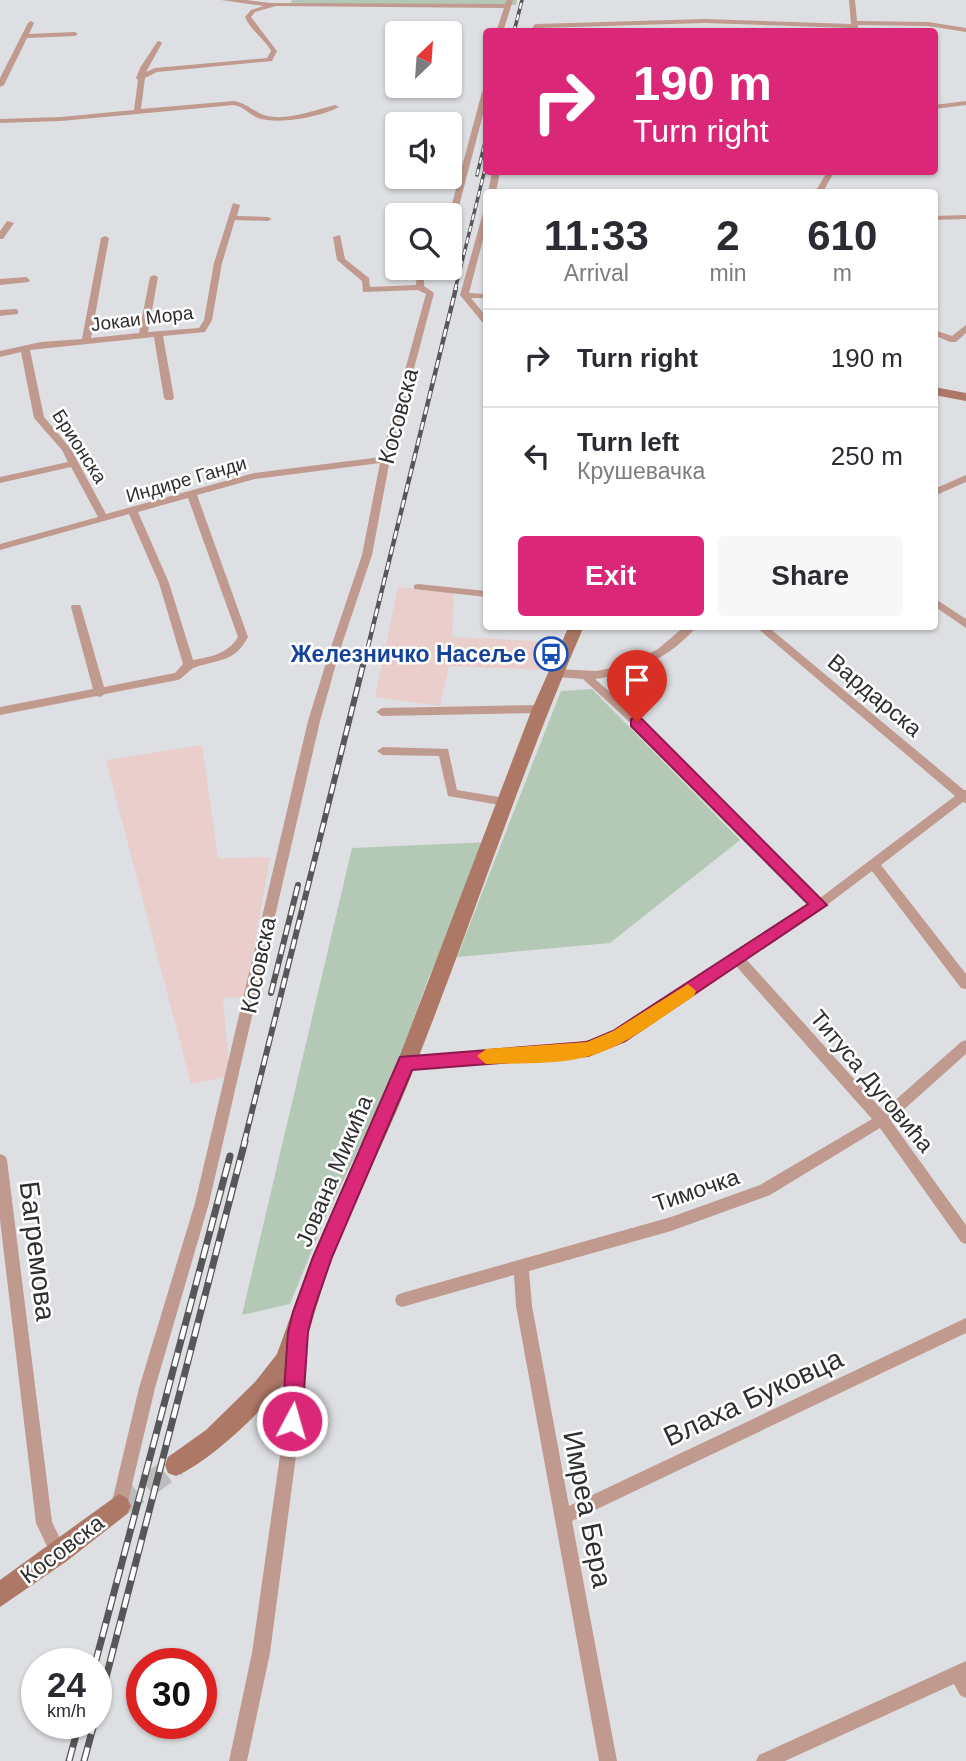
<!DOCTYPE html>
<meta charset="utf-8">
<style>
body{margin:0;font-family:Helvetica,sans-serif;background:#f7f7f7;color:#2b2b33;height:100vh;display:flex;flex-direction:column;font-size:26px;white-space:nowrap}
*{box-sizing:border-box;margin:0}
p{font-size:23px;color:#7c7c81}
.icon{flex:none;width:38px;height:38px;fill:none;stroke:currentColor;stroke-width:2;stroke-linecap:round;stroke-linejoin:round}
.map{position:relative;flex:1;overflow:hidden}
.sheet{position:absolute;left:483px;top:189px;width:455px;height:441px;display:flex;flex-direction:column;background:#fff;border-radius:7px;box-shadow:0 2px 5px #0004}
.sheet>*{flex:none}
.hud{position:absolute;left:483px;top:28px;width:455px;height:147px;border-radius:7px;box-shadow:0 2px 5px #0004;background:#db2777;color:#fff;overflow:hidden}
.needle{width:46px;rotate:25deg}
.buttons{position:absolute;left:385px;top:21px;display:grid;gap:14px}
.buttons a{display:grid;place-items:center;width:77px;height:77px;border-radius:7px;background:#fff;box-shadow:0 2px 5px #0004;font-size:35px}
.speed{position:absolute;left:21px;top:1648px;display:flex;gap:14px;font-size:35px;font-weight:700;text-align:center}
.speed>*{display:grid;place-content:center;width:91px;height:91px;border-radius:50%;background:#fff;box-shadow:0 2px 5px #0004;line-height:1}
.speed small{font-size:18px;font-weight:400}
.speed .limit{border:10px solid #d22;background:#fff;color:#111}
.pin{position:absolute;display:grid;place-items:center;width:60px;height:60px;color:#fff;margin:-72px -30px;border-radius:50% 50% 50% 0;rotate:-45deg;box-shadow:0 0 7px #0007}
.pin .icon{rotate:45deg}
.me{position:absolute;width:77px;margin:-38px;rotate:6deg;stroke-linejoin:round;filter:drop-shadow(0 0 5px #0008)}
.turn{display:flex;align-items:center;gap:24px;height:147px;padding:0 35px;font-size:32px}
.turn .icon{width:91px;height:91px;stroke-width:2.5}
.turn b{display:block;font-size:49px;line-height:60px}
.eta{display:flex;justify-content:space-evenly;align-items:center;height:119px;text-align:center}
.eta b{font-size:42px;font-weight:700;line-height:49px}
.button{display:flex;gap:14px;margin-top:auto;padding:14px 35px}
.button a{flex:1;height:80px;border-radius:7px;background:#db2777;color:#fff;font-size:28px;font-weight:700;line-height:80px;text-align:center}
.button a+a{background:#f7f7f7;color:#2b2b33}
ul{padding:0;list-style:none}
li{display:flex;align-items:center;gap:21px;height:98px;padding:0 35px;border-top:2px solid #e1e1e2}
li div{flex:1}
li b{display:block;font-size:26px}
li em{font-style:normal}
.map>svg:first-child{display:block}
.industrial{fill:#e9cecc}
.green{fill:#b4c8b6}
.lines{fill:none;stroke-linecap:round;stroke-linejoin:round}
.secondary-tunnel{stroke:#bbbcbe;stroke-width:23;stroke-dasharray:23 11;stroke-linecap:butt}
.street{fill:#c09a8e;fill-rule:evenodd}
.secondary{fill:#ae7867;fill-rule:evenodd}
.rail-far3-casing{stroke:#575759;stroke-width:3.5}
.rail-far2-casing{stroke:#575759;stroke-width:4.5}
.rail-far1-casing{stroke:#575759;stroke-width:6}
.rail-casing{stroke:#575759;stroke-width:7}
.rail-far3{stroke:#fff;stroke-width:2;stroke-dasharray:6;stroke-linecap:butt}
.rail-far2{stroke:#fff;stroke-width:2.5;stroke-dasharray:8;stroke-linecap:butt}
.rail-far1{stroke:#fff;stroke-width:3.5;stroke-dasharray:10;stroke-linecap:butt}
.rail{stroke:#fff;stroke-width:4.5;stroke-dasharray:14;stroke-linecap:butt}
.route{fill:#db2777;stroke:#8e194d;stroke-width:2}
.slow{fill:#f59e0b}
.labels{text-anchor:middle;stroke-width:5;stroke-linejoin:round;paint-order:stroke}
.far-street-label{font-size:19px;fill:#2f2f30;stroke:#fff}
.street-label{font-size:23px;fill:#2f2f30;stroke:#fff}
.transit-label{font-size:23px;font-weight:bold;fill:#164399;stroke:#fff;text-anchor:end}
.near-street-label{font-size:28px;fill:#2f2f30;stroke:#fff}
</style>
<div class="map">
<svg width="966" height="1761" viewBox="0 0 966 1761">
<rect width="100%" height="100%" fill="#dedfe2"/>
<g class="industrial">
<polygon points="398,587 454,592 452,637 555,642 545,670 449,666 440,706 375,697"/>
<polygon points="202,745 218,858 270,857 245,997 223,998 230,1076 191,1084 106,760"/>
</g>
<g class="green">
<polygon points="292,0 517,0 516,5 290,4"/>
<polygon points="592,689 740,840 610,943 457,957 561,691"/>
<polygon points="491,842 428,979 392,1079 323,1223 290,1304 242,1315 352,848"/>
</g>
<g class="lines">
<polyline class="secondary-tunnel" points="119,1506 176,1465"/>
<g class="street">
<path d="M221,0H246L271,3L505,4L507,0H513L503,32H496L504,8L276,6L255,12L251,17L277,51L272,61L157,72L145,78L141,109L234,101C246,103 253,111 264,115C286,122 314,110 335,105L339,107C320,117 279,125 258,118C249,114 244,107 234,105L61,121L0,123V119L61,117L134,110L138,80L136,78L140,68L157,42L159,41L162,43L146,72L155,68L267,58L271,51C264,38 251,31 245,17L251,10L264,6Z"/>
<polygon points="849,0 855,0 857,21 928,22 966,28 966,32 928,26 858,25 858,32 852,32 851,28 705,23 539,28 538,32 531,32 534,25 536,24 705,19 851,24"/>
<polygon points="31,21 34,23 29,34 75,32 78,34 75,36 27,38 4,85 0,87 0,78 28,23"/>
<polygon points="486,90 486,103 454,225 450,227 449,215 482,92"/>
<polygon points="966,101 966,105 934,109 934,105"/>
<polygon points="492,172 500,172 496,192 488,192"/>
<polygon points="827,172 834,172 823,192 815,192"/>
<path d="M233,203L240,205L237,216L268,217L272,219L268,221L235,220L222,263L212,320L205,332L163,336L174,398L172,400H166L164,398L154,337L30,350L44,417L71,449L106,514L254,473L381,457L426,294L418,290L363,292L362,281L337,260L333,237L340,235L345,259L369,278L370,287L416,285L417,271L422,268H431L424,274V286L434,293L390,459L372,555L339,653L320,721L209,1203L155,1388L127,1506L125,1512L119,1514L113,1512L111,1506L139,1388L195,1203L308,721L329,653L362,555L380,463L255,479L197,495L248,637C235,662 220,659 196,667C189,669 185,677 178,680L105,694L100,697L97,696L0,715V707L93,689L71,607L72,605H80L81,607L104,687L175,673L183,664L159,583L129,514L0,550V544L98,517L71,467L0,483V477L68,462L62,450L34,418L21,352L0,357V351L41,342L82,339L101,238L105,236L109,238L91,338L139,333L150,277L154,275L158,277L148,332L199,328L204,320L214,263ZM188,498L238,637C228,654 210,657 193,660L169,583L138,512Z"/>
<polygon points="483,213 486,213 486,228 469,293 486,294 486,298 471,298 486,316 486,324 483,323 460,295"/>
<polygon points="966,215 966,219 934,220 934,216"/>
<polygon points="7,221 14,223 3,239 0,239 0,231"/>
<polygon points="26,277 30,280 29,282 0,285 0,279"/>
<polygon points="15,309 18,310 18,314 0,316 0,310"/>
<polygon points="966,325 966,333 956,342 950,342 934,335 934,330 952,336"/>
<polygon points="966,475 966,482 934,496 934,489"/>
<polygon points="418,584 486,591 486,597 414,589 414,585"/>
<polygon points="934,598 966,619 966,628 934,606"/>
<path d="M685,626H697C671,657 635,674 595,679L657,734L820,898L955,796L755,626H767L964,790H966V803L963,802L881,865L966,974V989L961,988L872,871L823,908L746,959L883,1111L961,1042L966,1040V1054L891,1121L966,1225V1244L961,1242L880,1128L770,1195L671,1231L529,1271L532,1306L569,1506L966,1318V1333L572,1521L617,1761H599L516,1306L514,1275L402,1307L397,1305L395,1300L397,1295L402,1293L671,1217L760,1185L872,1119L736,966L624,1040L594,1050L542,1060L407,1069L402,1067L400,1063L402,1059L407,1057L542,1049L594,1039L614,1032L810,904L649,740L583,679L556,677L551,673L556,669L596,671L627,665L658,649Z"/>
<polygon points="540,705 546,709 540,713 382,716 376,712 382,708"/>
<polygon points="383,747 448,749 457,790 505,798 511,802 505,806 448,796 439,756 383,755 377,751"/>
<polygon points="0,1154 5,1156 7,1160 52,1522 67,1553 65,1559 59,1561 53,1559 36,1523 0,1220"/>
<path d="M297,1339L302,1341L305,1346L304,1395L270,1653L247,1761H229L252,1653L288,1399C274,1393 269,1400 258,1395L256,1390L258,1385L278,1379L288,1384L289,1346L292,1341Z"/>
<polygon points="966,1661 966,1698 960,1695 954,1684 785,1761 756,1761 759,1755"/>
</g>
<g class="secondary">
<polygon points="934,387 966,393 966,401 934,395"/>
<path d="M569,626H584C522,769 474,917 417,1061C392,1127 359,1190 333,1256C319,1291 312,1332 295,1366C277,1399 211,1462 176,1476L168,1473L165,1465L168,1457L206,1430L255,1382L277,1354L312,1257L397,1063L532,709Z"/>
<polygon points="119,1494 127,1498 131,1506 127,1514 67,1561 0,1607 0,1580"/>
</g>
<defs>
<g id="rail-far3">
<polyline points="514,32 522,0"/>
<polyline points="477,175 486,138"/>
<polyline points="455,290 486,165"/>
</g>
<polyline id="rail-far2" points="364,663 456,288"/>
<g id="rail-far1">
<polyline points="271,993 298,885"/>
<polyline points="244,1143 364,661"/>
</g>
<g id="rail">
<polyline points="95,1664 230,1156"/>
<polyline points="96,1716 245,1141"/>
<polyline points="69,1761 79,1724"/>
<polyline points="84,1761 94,1724"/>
</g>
</defs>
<use href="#rail-far3" class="rail-far3-casing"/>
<use href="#rail-far2" class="rail-far2-casing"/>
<use href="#rail-far1" class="rail-far1-casing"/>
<use href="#rail" class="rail-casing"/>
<use href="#rail-far3" class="rail-far3"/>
<use href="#rail-far2" class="rail-far2"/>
<use href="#rail-far1" class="rail-far1"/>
<use href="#rail" class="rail"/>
</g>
<polygon class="route" points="637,717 642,719 827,905 625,1041 588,1056 412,1070 332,1257 313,1312 308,1332 302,1421 299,1428 292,1431 285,1428 282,1421 288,1332 293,1312 313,1257 400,1057 587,1042 613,1031 808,904 631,726 631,719"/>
<path class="slow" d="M688,984L696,991L694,996C661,1017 628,1045 590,1056C557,1065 520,1063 486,1064L477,1056L486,1049L587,1042L613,1031Z"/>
<defs>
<symbol id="bus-ring" viewBox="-11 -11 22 22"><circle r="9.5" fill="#fff" stroke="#1a4fb4" stroke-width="1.5"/><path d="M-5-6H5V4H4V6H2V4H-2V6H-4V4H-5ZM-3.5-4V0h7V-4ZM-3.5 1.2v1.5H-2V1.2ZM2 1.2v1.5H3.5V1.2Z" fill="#1a4fb4"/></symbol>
</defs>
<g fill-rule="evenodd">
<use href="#bus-ring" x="532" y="635" width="38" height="38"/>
</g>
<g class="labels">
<g class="far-street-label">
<text transform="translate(142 318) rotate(-7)" y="7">Јокаи Мора</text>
<text transform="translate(80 446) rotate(57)" y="7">Брионска</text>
<text transform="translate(186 479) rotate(-16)" y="7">Индире Ганди</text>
</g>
<g class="street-label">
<text transform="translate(398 416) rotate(-75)" y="8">Косовска</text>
<text transform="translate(875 695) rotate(40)" y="8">Вардарска</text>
<text transform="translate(258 965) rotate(-78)" y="8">Косовска</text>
<text transform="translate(872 1081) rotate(50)" y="8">Титуса Дуговића</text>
<text transform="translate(334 1171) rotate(-67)" y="8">Јована Микића</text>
<text transform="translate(696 1190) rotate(-19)" y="8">Тимочка</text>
<text transform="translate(62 1549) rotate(-37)" y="8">Косовска</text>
</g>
<g class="transit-label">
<text x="526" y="662">Железничко Насеље</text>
</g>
<g class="near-street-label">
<text transform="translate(38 1251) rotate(83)" y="10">Багремова</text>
<text transform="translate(753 1397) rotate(-25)" y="10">Влаха Буковца</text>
<text transform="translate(588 1509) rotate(79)" y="10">Имреа Бера</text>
</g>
</g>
</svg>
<div class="buttons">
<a><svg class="needle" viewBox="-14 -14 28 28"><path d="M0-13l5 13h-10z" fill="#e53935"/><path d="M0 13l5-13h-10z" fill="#7c7c81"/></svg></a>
<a><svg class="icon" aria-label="sound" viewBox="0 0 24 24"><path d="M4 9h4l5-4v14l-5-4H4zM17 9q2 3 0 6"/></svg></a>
<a><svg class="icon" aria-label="search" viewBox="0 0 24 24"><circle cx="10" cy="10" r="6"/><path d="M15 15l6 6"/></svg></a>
</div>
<div class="speed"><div>24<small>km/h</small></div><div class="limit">30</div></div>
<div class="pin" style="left:637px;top:722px;background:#d93025"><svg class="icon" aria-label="arrive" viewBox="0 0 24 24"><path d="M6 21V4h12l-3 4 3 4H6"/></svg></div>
<svg class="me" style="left:292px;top:1421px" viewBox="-20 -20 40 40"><circle r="17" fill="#db2777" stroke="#fff" stroke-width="3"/><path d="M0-11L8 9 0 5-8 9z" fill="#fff"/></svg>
<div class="hud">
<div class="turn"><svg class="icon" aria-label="right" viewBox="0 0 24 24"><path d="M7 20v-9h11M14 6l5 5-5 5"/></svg><div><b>190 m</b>Turn right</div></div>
</div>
<section class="sheet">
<div class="eta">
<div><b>11:33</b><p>Arrival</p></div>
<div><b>2</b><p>min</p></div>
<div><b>610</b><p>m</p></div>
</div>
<ul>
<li><svg class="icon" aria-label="right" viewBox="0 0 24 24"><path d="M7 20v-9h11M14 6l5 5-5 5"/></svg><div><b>Turn right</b></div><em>190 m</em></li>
<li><svg class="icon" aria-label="left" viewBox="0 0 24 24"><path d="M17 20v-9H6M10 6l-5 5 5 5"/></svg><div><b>Turn left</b><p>Крушевачка</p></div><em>250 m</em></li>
</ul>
<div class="button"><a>Exit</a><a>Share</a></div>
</section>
</div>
